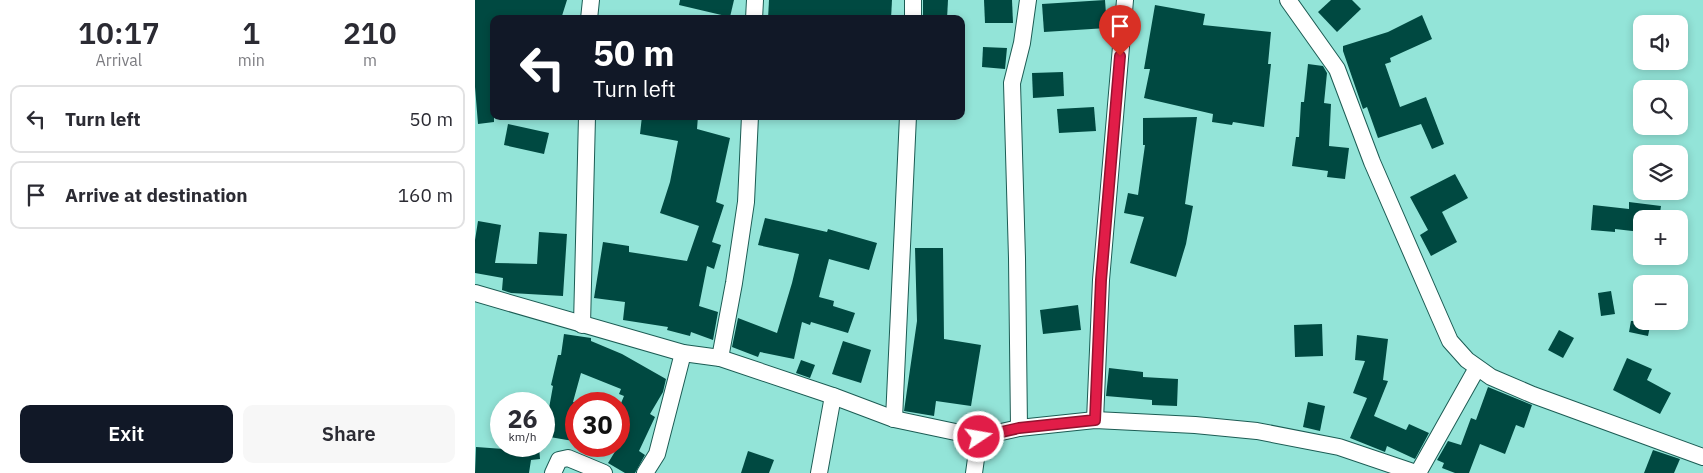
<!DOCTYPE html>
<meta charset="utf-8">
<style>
body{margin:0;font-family:"IBM Plex Sans",sans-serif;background:#f7f7f7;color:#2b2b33;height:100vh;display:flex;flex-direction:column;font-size:19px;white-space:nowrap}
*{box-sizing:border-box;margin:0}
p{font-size:16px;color:#7c7c81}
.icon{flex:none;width:28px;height:28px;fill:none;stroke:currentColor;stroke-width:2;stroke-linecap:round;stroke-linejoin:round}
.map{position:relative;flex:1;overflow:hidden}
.side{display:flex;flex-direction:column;background:#fff;width:475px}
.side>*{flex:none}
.top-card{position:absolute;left:15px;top:15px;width:475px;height:105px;border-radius:10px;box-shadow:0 2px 8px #0003;background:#111827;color:#fff;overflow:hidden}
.tools{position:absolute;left:1158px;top:15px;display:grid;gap:10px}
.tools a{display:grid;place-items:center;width:55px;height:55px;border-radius:10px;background:#fff;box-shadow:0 2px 8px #0003;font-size:25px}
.speed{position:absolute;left:15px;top:392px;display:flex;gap:10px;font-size:25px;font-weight:700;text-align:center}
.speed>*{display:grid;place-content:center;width:65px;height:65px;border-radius:50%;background:#fff;box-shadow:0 2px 8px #0003;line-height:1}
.speed small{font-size:12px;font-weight:400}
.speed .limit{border:8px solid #d22;background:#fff;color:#111}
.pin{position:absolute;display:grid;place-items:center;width:42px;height:42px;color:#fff;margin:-51px -21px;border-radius:50% 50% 50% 0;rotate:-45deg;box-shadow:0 0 5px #0007}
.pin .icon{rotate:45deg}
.me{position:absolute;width:55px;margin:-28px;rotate:78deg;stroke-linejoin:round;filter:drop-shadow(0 0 4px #0008)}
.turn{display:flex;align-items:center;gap:18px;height:105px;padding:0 20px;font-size:22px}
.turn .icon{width:65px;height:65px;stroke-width:2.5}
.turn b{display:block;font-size:35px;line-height:42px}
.eta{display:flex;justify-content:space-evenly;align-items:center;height:85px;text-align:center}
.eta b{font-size:30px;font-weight:600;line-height:35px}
.action{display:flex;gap:10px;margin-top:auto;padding:10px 20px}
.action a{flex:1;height:58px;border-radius:10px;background:#111827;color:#fff;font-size:20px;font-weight:600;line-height:58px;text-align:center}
.action a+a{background:#f7f7f7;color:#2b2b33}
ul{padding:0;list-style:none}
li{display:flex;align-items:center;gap:15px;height:68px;margin:0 10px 8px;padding:0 10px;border:2px solid #e1e1e2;border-radius:10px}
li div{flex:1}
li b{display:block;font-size:19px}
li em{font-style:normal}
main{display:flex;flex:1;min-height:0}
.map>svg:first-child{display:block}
.building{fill:#004941}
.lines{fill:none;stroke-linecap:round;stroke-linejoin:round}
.street-casing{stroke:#1c5c54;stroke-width:18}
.street{stroke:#fff;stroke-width:16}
.route-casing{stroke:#92132f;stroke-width:12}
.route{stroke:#e11d48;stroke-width:9}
</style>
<main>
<section class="side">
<div class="eta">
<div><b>10:17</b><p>Arrival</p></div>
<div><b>1</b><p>min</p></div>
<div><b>210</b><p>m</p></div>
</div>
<ul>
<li><svg class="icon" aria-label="left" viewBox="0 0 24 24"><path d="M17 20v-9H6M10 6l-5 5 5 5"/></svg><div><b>Turn left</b></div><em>50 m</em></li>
<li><svg class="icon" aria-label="arrive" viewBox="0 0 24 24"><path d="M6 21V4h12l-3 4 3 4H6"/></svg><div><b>Arrive at destination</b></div><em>160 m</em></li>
</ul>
<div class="action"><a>Exit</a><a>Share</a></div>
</section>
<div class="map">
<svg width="1228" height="473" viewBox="0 0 1228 473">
<rect width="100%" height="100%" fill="#93e4d8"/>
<g class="building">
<polygon points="0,0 92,0 86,19 19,19 16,53 19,53 19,122 3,124 0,87"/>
<polygon points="205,0 259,0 255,17 204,5"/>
<polygon points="294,0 417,0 416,19 293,19"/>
<polygon points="448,0 473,0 472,19 448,19"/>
<polygon points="509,0 537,0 538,23 510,23"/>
<polygon points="630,0 632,28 569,32 567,4"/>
<polygon points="856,0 877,0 886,9 862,32 843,12"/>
<polygon points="680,5 730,14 728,25 796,32 793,64 796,64 789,127 758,122 757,125 737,122 738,114 669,98 675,69 669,69"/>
<polygon points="947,15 957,39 915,58 916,62 910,64 925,107 951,97 969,144 957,149 946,124 903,138 892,107 888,109 868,51 868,46 913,32"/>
<polygon points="508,47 532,48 530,69 507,67"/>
<polygon points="833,64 848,66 852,73 849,103 856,104 854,146 874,148 870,179 852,177 853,171 817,166 821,137 824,137 826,102 829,102"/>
<polygon points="588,72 589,96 558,98 557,73"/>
<polygon points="619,107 621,131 584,133 582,109"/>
<polygon points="167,116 223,116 222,129 255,138 241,202 249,205 237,242 246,245 239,269 232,266 224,306 243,312 238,340 216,332 215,336 192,330 193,327 148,320 150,302 119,298 128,242 154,246 154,252 212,261 224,226 185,213 195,182 203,141 165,134"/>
<polygon points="722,117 710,204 718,206 711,244 701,277 655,263 669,217 649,213 653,193 663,195 670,145 668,145 668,118"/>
<polygon points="33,124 74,133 69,154 29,145"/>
<polygon points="980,174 993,198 967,212 982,242 956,256 945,235 953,230 935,197"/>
<polygon points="1154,202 1186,206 1184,219 1166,219 1166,232 1140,229 1140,232 1116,230 1118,205 1154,209"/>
<polygon points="290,218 352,232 353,229 402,243 394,270 354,259 344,297 359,301 358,306 380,313 373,333 336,322 335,325 327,322 319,359 285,352 283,357 257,347 263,318 302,333 317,283 324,254 283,245"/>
<polygon points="3,221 26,225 20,263 62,264 64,232 92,234 88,296 36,293 27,290 28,278 0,273 0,240"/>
<polygon points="440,248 468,248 469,339 506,345 496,406 461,401 459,416 429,411 442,321"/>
<polygon points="1136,291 1140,314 1126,316 1123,293"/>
<polygon points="603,305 606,330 568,334 565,310"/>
<polygon points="1156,321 1176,321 1173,336 1154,332"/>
<polygon points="847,324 848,356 820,357 819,325"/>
<polygon points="1084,330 1099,338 1088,358 1073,350"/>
<polygon points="89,334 116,338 116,341 147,354 191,379 188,392 175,414 180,417 164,451 170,455 160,473 150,473 133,463 152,432 144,429 144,408 149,396 144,394 146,389 106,373 98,402 101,403 101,422 98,441 69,436 78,386 76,385 83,355 86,355"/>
<polygon points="882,335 913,339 908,380 913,381 899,416 931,430 934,424 954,433 940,459 912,446 910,452 875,438 892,398 878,393 890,361 880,360"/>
<polygon points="368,341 396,350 386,383 357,374"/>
<polygon points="1152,358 1177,369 1172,380 1196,393 1185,414 1138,390"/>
<polygon points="326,360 340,365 335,378 321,373"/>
<polygon points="634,368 668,372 668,377 703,379 702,406 677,405 677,400 631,396"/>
<polygon points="1013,387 1057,405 1049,428 1041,425 1030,454 1005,444 994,473 980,473 967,468 969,463 962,460 973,441 986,445 996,418 1001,420"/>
<polygon points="833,402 850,406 845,431 828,427"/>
<polygon points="29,446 64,446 65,459 56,460 54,473 0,473 1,447 29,449"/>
<polygon points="1178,450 1205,459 1199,473 1169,473"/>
<polygon points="273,451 299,460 294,473 266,473"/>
</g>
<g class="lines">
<defs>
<g id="street">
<polyline points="813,0 862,69 897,162 964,316 975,341 992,360 1016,377 1058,395 1228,457"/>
<polyline points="114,19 116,0"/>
<polyline points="279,19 280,0"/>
<polyline points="438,19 438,0"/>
<polyline points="0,293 208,353 245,358 259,283 271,202 275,116"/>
<polyline points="107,325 112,116"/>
<polyline points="245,358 358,396 419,419 504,437 544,428 620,420 720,425 782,431 864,447 941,473"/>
<polyline points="419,419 433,116"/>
<polyline points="620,420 626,280 650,0"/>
<polyline points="544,428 542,258 537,83 547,43 553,0"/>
<polyline points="78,473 84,460 93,458 129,473"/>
<polyline points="170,473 182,454 208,353"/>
<polyline points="344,473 358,396"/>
<polyline points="499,473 504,437"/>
<polyline points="943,473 1002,368"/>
</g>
</defs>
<use href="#street" class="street-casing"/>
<use href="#street" class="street"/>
</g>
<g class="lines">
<defs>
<polyline id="route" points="504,437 544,428 620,420 626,280 645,56"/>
</defs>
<use href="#route" class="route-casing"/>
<use href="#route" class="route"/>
</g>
</svg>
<div class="tools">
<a><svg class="icon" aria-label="sound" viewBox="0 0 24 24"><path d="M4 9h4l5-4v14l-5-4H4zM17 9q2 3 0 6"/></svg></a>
<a><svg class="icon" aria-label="search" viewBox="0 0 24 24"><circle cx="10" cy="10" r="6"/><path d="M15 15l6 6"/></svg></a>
<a><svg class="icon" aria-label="layers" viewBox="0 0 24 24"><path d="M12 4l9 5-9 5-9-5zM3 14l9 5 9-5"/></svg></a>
<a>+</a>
<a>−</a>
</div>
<div class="speed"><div>26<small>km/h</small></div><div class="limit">30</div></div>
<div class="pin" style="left:645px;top:56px;background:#d93025"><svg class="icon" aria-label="arrive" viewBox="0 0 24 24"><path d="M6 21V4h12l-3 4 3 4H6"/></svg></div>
<svg class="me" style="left:504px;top:437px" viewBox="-20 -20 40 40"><circle r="17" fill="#e11d48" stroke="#fff" stroke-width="3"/><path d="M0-11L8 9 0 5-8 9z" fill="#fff"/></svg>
<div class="top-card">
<div class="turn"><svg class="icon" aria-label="left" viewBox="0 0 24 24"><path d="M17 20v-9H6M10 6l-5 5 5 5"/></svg><div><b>50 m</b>Turn left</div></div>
</div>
</div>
</main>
